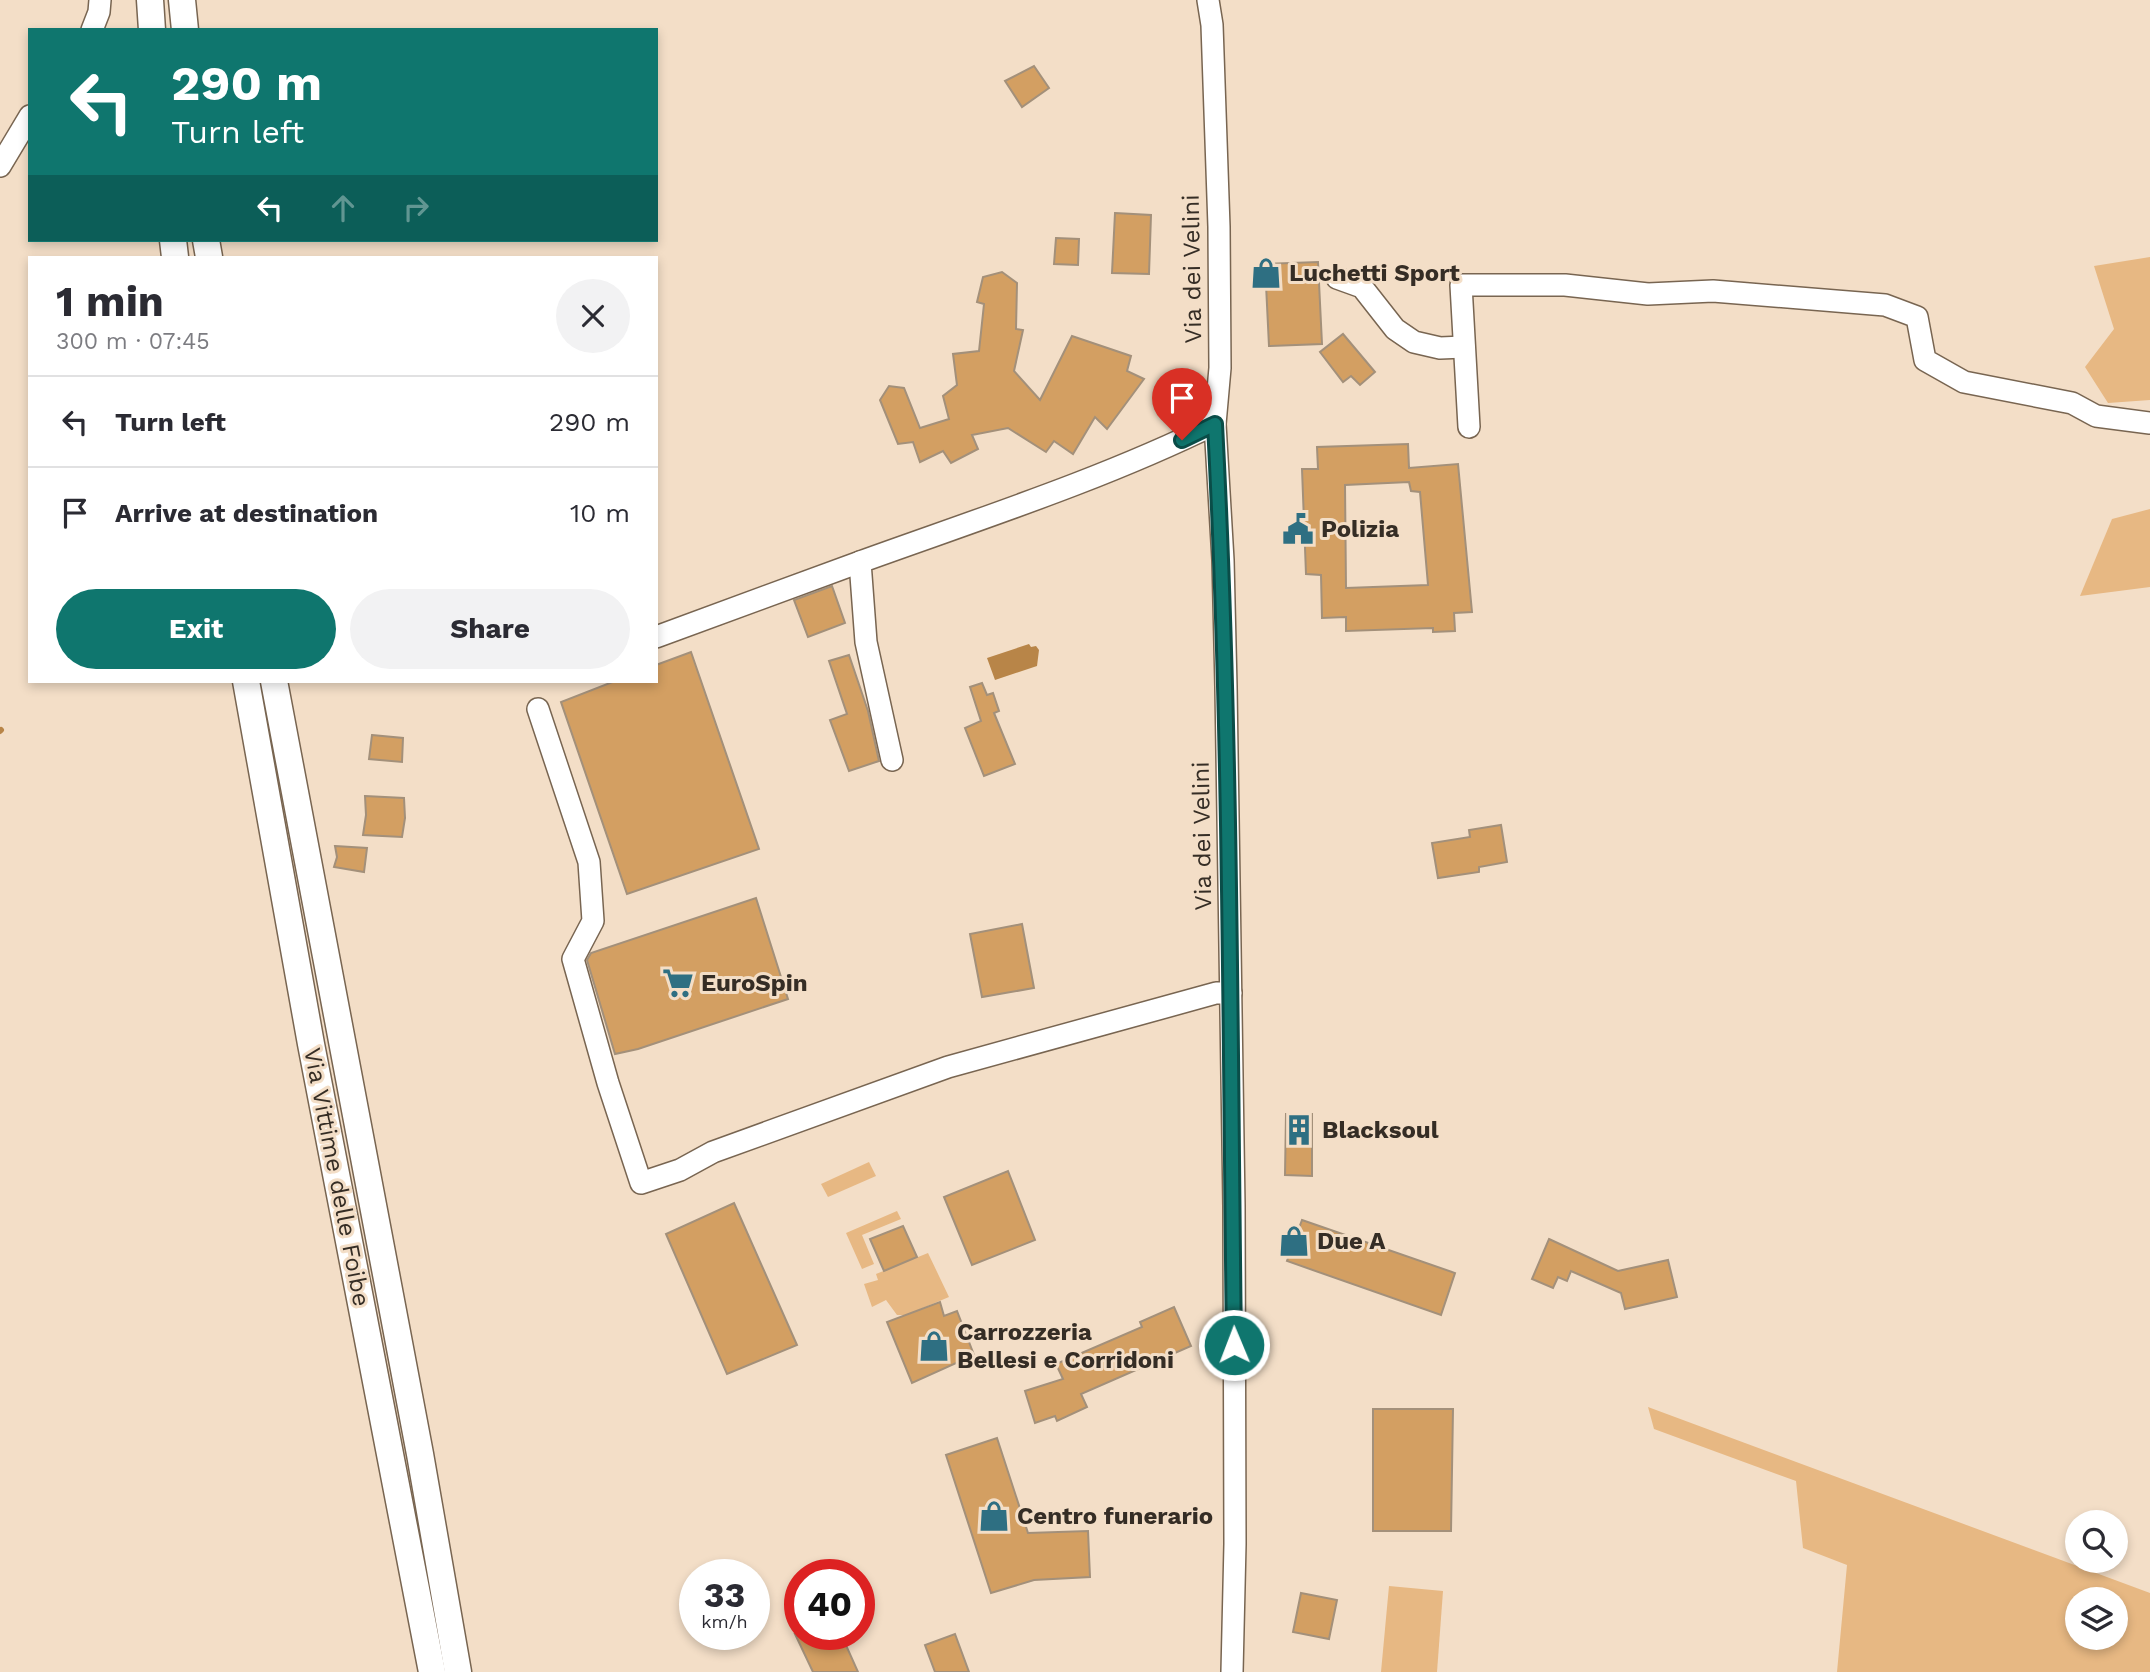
<!DOCTYPE html>
<meta charset="utf-8">
<style>
body{margin:0;font-family:"Work Sans",sans-serif;background:#f2f2f3;color:#2b2b33;height:100vh;display:flex;flex-direction:column;font-size:26px;white-space:nowrap}
*{box-sizing:border-box;margin:0}
p{font-size:23px;color:#7c7c81}
.icon{flex:none;width:38px;height:38px;fill:none;stroke:currentColor;stroke-width:2;stroke-linecap:round;stroke-linejoin:round}
.map{position:relative;flex:1;overflow:hidden}
.side{position:absolute;left:28px;top:256px;width:630px;height:427px;display:flex;flex-direction:column;background:#fff;border-radius:0px;box-shadow:0 4px 10px #0003}
.side>*{flex:none}
.guide{position:absolute;left:28px;top:28px;width:630px;height:214px;border-radius:0px;box-shadow:0 4px 10px #0003;background:#0f766e;color:#fff;overflow:hidden}
.tools{position:absolute;left:2065px;top:1510px;display:grid;gap:14px}
.tools a{display:grid;place-items:center;width:63px;height:63px;border-radius:50%;background:#fff;box-shadow:0 4px 10px #0003;font-size:35px}
.speed{position:absolute;left:679px;top:1559px;display:flex;gap:14px;font-size:35px;font-weight:700;text-align:center}
.speed>*{display:grid;place-content:center;width:91px;height:91px;border-radius:50%;background:#fff;box-shadow:0 4px 10px #0003;line-height:1}
.speed small{font-size:18px;font-weight:400}
.speed .limit{border:10px solid #d22;background:#fff;color:#111}
.pin{position:absolute;display:grid;place-items:center;width:60px;height:60px;color:#fff;margin:-72px -30px;border-radius:50% 50% 50% 0;rotate:-45deg;box-shadow:0 0 7px #0007}
.pin .icon{rotate:45deg}
.me{position:absolute;width:77px;margin:-38px;rotate:359deg;stroke-linejoin:round;filter:drop-shadow(0 0 5px #0008)}
.turn{display:flex;align-items:center;gap:24px;height:147px;padding:0 28px;font-size:32px}
.turn .icon{width:91px;height:91px;stroke-width:2.5}
.turn b{display:block;font-size:49px;line-height:60px}
.lanes{display:flex;align-items:center;height:66px;padding:0 28px;background:#0003;justify-content:center;gap:35px;direction:ltr}
.lanes .off{opacity:.35}
.round{display:grid;place-items:center;flex:none;width:74px;height:74px;border-radius:37px;background:#f2f2f3}
.head{display:flex;align-items:center;justify-content:space-between;height:119px;padding:0 28px}
h1{font-size:42px;font-weight:700;line-height:52px}
.action{display:flex;gap:14px;margin-top:auto;padding:14px 28px}
.action a{flex:1;height:80px;border-radius:42px;background:#0f766e;color:#fff;font-size:28px;font-weight:700;line-height:80px;text-align:center}
.action a+a{background:#f2f2f3;color:#2b2b33}
ul{padding:0;list-style:none}
li{display:flex;align-items:center;gap:21px;height:91px;padding:0 28px;border-top:2px solid #e1e1e2}
li div{flex:1}
li b{display:block;font-size:26px}
li em{font-style:normal}
.map>svg:first-child{display:block}
.green{fill:#e7b883;fill-rule:evenodd}
.water{fill:#b88548}
.lines{fill:none;stroke-linecap:round;stroke-linejoin:round}
.stream{stroke:#b88548;stroke-width:6}
.building{fill:#d39f62;stroke:#a3907a;stroke-width:2;fill-rule:evenodd}
.minor-casing{stroke:#786551;stroke-width:24}
.major-casing{stroke:#786551;stroke-width:29}
.minor{stroke:#fff;stroke-width:21}
.major{stroke:#fff;stroke-width:26}
.route-casing{stroke:#0a4d48;stroke-width:18}
.route{stroke:#0f766e;stroke-width:12}
.labels{text-anchor:middle;stroke-width:6;stroke-linejoin:round;paint-order:stroke}
.street-label{font-size:24px;fill:#352d25;stroke:#f3dec7}
.poi-label{font-size:24px;font-weight:bold;fill:#352d25;stroke:#f3dec7;text-anchor:start}
</style>
<div class="map">
<svg width="2150" height="1672" viewBox="0 0 2150 1672">
<rect width="100%" height="100%" fill="#f3dec7"/>
<g class="green">
<polygon points="2150,257 2150,400 2108,403 2085,367 2114,329 2094,266"/>
<polygon points="2150,509 2150,587 2080,596 2112,519"/>
<polygon points="869,1162 876,1176 828,1197 821,1184"/>
<polygon points="897,1211 901,1219 862,1235 874,1264 862,1269 846,1233"/>
<polygon points="928,1253 949,1297 906,1315 897,1315 886,1300 872,1307 864,1284 878,1280 876,1274"/>
<path d="M1648,1407L2150,1593V1672H1837L1847,1565L1803,1548L1796,1481L1654,1429ZM2077,1600H2116V1638H2077Z"/>
<polygon points="1389,1586 1443,1591 1437,1672 1381,1672"/>
</g>
<polygon class="water" points="1029,644 1031,647 1036,646 1039,650 1037,666 995,680 987,658"/>
<g class="lines">
<polyline class="stream" points="0,731 1,730"/>
</g>
<g class="building">
<polygon points="1034,66 1049,88 1022,107 1005,81"/>
<polygon points="1115,213 1151,215 1149,274 1112,273"/>
<polygon points="1056,238 1079,239 1078,265 1054,264"/>
<polygon points="1318,262 1322,344 1269,346 1265,264"/>
<polygon points="1002,272 1017,283 1016,329 1023,330 1014,371 1040,400 1072,336 1131,356 1127,371 1144,379 1107,429 1095,417 1073,454 1054,441 1046,452 1008,428 972,435 978,449 951,463 943,451 920,462 913,442 898,444 880,400 889,386 904,388 920,428 949,419 943,396 957,385 953,354 979,351 984,304 977,302 983,277"/>
<polygon points="1343,334 1375,372 1360,385 1351,376 1343,382 1320,352"/>
<path d="M1408,444L1409,468L1458,464L1472,612L1454,613L1455,631L1433,632V628L1346,631V617L1322,618L1321,575L1306,574L1302,469H1318L1317,447ZM1409,482L1411,491L1420,492L1428,585L1346,588L1345,485Z"/>
<polygon points="832,586 845,623 808,637 794,600"/>
<polygon points="691,652 759,849 627,894 561,702 615,681 656,681 656,665"/>
<polygon points="849,655 868,711 879,761 849,771 830,720 847,714 829,661"/>
<polygon points="982,683 987,695 993,693 999,711 994,713 1015,764 984,776 965,728 981,721 970,687"/>
<polygon points="372,735 403,738 402,762 369,759"/>
<polygon points="365,796 404,798 405,818 402,837 363,835 366,815"/>
<polygon points="1501,825 1507,862 1479,867 1479,872 1438,878 1432,843 1470,837 1469,830"/>
<polygon points="335,846 367,848 364,872 334,867 337,857"/>
<polygon points="756,898 788,999 638,1049 615,1054 587,960 591,953"/>
<polygon points="1022,924 1034,988 982,997 970,934"/>
<polygon points="1286,1114 1312,1114 1312,1176 1285,1175"/>
<polygon points="1008,1171 1035,1240 972,1265 944,1197"/>
<polygon points="734,1203 797,1345 727,1374 666,1234"/>
<polygon points="1302,1220 1455,1273 1441,1315 1287,1261"/>
<polygon points="903,1226 917,1257 884,1271 870,1239"/>
<polygon points="1549,1239 1618,1271 1668,1260 1677,1297 1625,1309 1621,1293 1571,1271 1567,1281 1558,1277 1553,1288 1532,1279"/>
<polygon points="940,1302 944,1316 957,1311 974,1355 912,1383 887,1322"/>
<polygon points="1174,1307 1191,1346 1081,1394 1087,1407 1057,1421 1055,1416 1035,1423 1025,1391 1063,1379 1056,1364 1142,1327 1140,1322"/>
<polygon points="1373,1409 1453,1409 1451,1531 1373,1531"/>
<polygon points="997,1438 1028,1533 1088,1531 1090,1577 1034,1580 991,1593 946,1455"/>
<polygon points="1301,1593 1337,1600 1329,1639 1293,1632"/>
<polygon points="795,1634 841,1634 858,1672 813,1672"/>
<polygon points="955,1634 969,1672 935,1672 925,1645"/>
</g>
<g class="lines">
<defs>
<g id="minor">
<polyline points="1208,0 1212,25 1219,227 1220,368 1215,424 1223,560 1226,687 1234,1206 1235,1544 1232,1672"/>
<polyline points="92,30 99,12 100,0"/>
<polyline points="0,166 30,116"/>
<polyline points="1337,278 1362,287 1395,329 1414,342 1440,348 1464,347"/>
<polyline points="1469,427 1461,285 1565,285 1648,294 1713,291 1885,305 1917,317 1925,360 1964,382 2072,403 2096,416 2150,423"/>
<polyline points="656,637 860,562"/>
<polyline points="538,709 589,862 593,921 573,959 608,1083 641,1183 680,1170 713,1152 948,1067 1216,993 1231,993"/>
<path d="M892,760L866,642L860,562C979,519 1101,480 1215,424"/>
</g>
<g id="major">
<polyline points="150,0 152,30"/>
<polyline points="182,0 185,30"/>
<polyline points="173,240 175,257"/>
<polyline points="206,240 209,257"/>
<polyline points="246,681 311,1044 432,1672"/>
<polyline points="274,681 420,1454 458,1672"/>
</g>
</defs>
<use href="#minor" class="minor-casing"/>
<use href="#major" class="major-casing"/>
<use href="#minor" class="minor"/>
<use href="#major" class="major"/>
</g>
<g class="lines">
<defs>
<path id="route" d="M1182,440L1215,424C1231,731 1230,1038 1234,1345"/>
</defs>
<use href="#route" class="route-casing"/>
<use href="#route" class="route"/>
</g>
<defs>
<symbol id="shop-bare" viewBox="-9 -9 18 18"><path d="M-5-2.5h2.3a2.7 3.5 0 0 1 5.4 0H5L5.5 6h-11ZM-1.5-2.5h3a1.5 2.3 0 0 0-3 0Z" fill="#2e6f82" stroke="#f3dec7" stroke-width="2.5" paint-order="stroke"/></symbol>
<symbol id="civic-bare" viewBox="-9 -9 18 18"><path d="M-.6-6.5H3V-4.5H.6V-3L4-1V1h2V6H-6V1h2V-1L-.6-3ZM-1.2 2.5V6h2.4V2.5Z" fill="#2e6f82" stroke="#f3dec7" stroke-width="2.5" paint-order="stroke"/></symbol>
<symbol id="supermarket-bare" viewBox="-9 -9 18 18"><path d="M-6-5.5h2.5l.6 2H6L4.5 2H-2.5L-4.4-4H-6ZM-1.5 3.2a1.3 1.3 0 1 0 .1 0ZM3 3.2a1.3 1.3 0 1 0 .1 0Z" fill="#2e6f82" stroke="#f3dec7" stroke-width="2.5" paint-order="stroke"/></symbol>
<symbol id="building-bare" viewBox="-9 -9 18 18"><path d="M-4-6H4V6H1V3H-1V6H-4ZM-2.5-4.3h1.7v1.8h-1.7ZM.8-4.3h1.7v1.8H.8ZM-2.5-1h1.7V.8h-1.7ZM.8-1h1.7V.8H.8Z" fill="#2e6f82" stroke="#f3dec7" stroke-width="2.5" paint-order="stroke"/></symbol>
</defs>
<g fill-rule="evenodd">
<use href="#shop-bare" x="1244" y="251" width="44" height="44"/>
<use href="#civic-bare" x="1276" y="507" width="44" height="44"/>
<use href="#supermarket-bare" x="656" y="961" width="44" height="44"/>
<use href="#building-bare" x="1277" y="1108" width="44" height="44"/>
<use href="#shop-bare" x="1272" y="1219" width="44" height="44"/>
<use href="#shop-bare" x="912" y="1324" width="44" height="44"/>
<use href="#shop-bare" x="972" y="1494" width="44" height="44"/>
</g>
<g class="labels">
<g class="street-label">
<text transform="translate(1192 269) rotate(-91)" y="8">Via dei Velini</text>
<text transform="translate(1202 836) rotate(-91)" y="8">Via dei Velini</text>
<text transform="translate(337 1177) rotate(79)" y="8">Via Vittime delle Foibe</text>
</g>
<g class="poi-label">
<text x="1289" y="281">Luchetti Sport</text>
<text x="1321" y="537">Polizia</text>
<text x="701" y="991">EuroSpin</text>
<text x="1322" y="1138">Blacksoul</text>
<text x="1317" y="1249">Due A</text>
<text x="957" y="1340">Carrozzeria<tspan x="957" dy="28">Bellesi e Corridoni</tspan></text>
<text x="1017" y="1524">Centro funerario</text>
</g>
</g>
</svg>
<div class="tools">
<a><svg class="icon" aria-label="search" viewBox="0 0 24 24"><circle cx="10" cy="10" r="6"/><path d="M15 15l6 6"/></svg></a>
<a><svg class="icon" aria-label="layers" viewBox="0 0 24 24"><path d="M12 4l9 5-9 5-9-5zM3 14l9 5 9-5"/></svg></a>
</div>
<div class="speed"><div>33<small>km/h</small></div><div class="limit">40</div></div>
<div class="pin" style="left:1182px;top:440px;background:#d93025"><svg class="icon" aria-label="arrive" viewBox="0 0 24 24"><path d="M6 21V4h12l-3 4 3 4H6"/></svg></div>
<svg class="me" style="left:1234px;top:1345px" viewBox="-20 -20 40 40"><circle r="17" fill="#0f766e" stroke="#fff" stroke-width="3"/><path d="M0-11L8 9 0 5-8 9z" fill="#fff"/></svg>
<div class="guide">
<div class="turn"><svg class="icon" aria-label="left" viewBox="0 0 24 24"><path d="M17 20v-9H6M10 6l-5 5 5 5"/></svg><div><b>290 m</b>Turn left</div></div>
<div class="lanes"><svg class="icon" aria-label="left" viewBox="0 0 24 24"><path d="M17 20v-9H6M10 6l-5 5 5 5"/></svg><svg class="icon off" aria-label="ahead" viewBox="0 0 24 24"><path d="M12 20V5M6 11l6-6 6 6"/></svg><svg class="icon off" aria-label="right" viewBox="0 0 24 24"><path d="M7 20v-9h11M14 6l5 5-5 5"/></svg></div>
</div>
<section class="side">
<div class="head"><div><h1>1 min</h1><p>300 m · 07:45</p></div><a class="round"><svg class="icon" aria-label="close" viewBox="0 0 24 24"><path d="M6 6l12 12M18 6L6 18"/></svg></a></div>
<ul>
<li><svg class="icon" aria-label="left" viewBox="0 0 24 24"><path d="M17 20v-9H6M10 6l-5 5 5 5"/></svg><div><b>Turn left</b></div><em>290 m</em></li>
<li><svg class="icon" aria-label="arrive" viewBox="0 0 24 24"><path d="M6 21V4h12l-3 4 3 4H6"/></svg><div><b>Arrive at destination</b></div><em>10 m</em></li>
</ul>
<div class="action"><a>Exit</a><a>Share</a></div>
</section>
</div>
